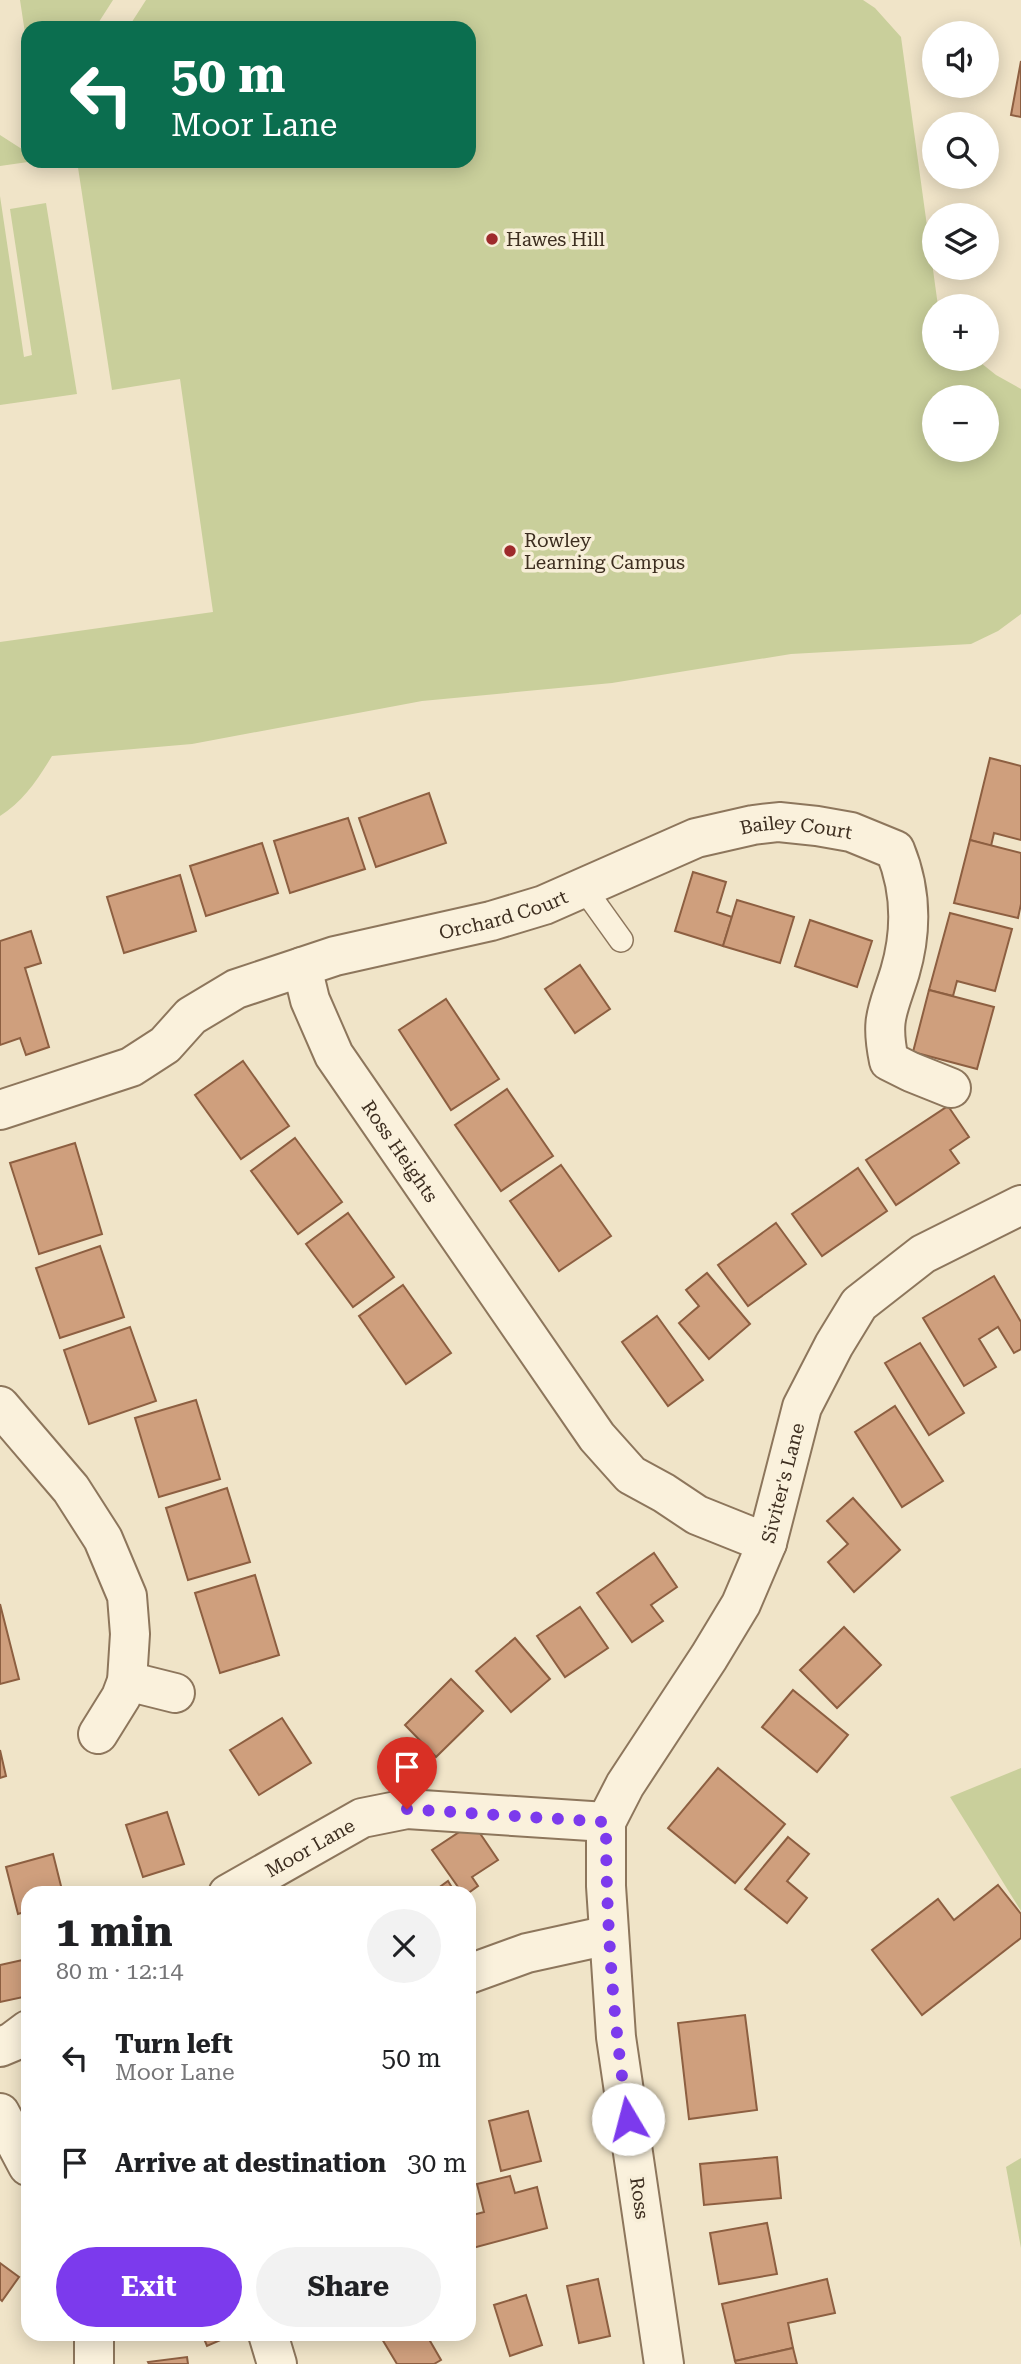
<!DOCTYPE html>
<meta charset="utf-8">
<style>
body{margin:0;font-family:"Roboto Serif",serif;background:#f2f2f2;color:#202124;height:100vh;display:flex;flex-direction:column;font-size:26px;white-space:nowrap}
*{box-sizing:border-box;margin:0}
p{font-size:23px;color:#757577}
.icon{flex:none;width:38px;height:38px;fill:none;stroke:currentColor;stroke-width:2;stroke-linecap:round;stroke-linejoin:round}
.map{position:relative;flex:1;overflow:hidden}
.drawer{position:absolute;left:21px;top:1886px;width:455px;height:455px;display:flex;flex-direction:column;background:#fff;border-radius:21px;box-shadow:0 4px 18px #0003}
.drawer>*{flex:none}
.banner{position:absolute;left:21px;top:21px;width:455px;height:147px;border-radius:21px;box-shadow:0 4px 18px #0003;background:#0b6e4f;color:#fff;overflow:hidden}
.fabs{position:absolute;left:922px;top:21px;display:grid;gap:14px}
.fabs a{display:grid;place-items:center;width:77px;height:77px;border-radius:50%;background:#fff;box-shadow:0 4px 18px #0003;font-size:35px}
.pin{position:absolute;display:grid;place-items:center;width:60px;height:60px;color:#fff;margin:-72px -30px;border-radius:50% 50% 50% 0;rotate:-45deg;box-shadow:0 0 7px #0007}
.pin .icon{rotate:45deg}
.me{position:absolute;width:77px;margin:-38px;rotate:352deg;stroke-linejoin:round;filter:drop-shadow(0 0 5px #0008)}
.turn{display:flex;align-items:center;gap:24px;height:147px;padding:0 35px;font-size:32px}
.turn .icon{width:91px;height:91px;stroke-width:2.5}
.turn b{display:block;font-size:49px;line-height:60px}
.round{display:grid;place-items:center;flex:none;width:74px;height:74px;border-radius:37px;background:#f2f2f2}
.overview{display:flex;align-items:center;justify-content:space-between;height:119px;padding:0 35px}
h1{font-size:42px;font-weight:700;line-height:52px}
.cta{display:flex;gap:14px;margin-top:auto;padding:14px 35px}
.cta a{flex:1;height:80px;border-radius:42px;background:#7c3aed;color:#fff;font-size:28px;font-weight:700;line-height:80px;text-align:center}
.cta a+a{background:#f2f2f2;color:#202124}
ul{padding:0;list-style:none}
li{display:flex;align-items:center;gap:21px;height:105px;padding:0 35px}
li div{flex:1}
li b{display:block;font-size:26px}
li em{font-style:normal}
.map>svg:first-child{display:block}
.green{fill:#c9cf9b;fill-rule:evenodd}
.building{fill:#cf9f7d;stroke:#8d5f41;stroke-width:2}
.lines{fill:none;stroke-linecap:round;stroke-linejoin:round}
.service-casing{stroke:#8d765c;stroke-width:26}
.minor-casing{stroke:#8d765c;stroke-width:42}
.tertiary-casing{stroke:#8d765c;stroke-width:42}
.service{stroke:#faf1dc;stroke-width:23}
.minor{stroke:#faf1dc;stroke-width:38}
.tertiary{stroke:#faf1dc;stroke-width:38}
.route{stroke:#7c3aed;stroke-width:12;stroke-dasharray:0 21.6}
.poi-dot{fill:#9e2a2b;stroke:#f7eed8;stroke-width:2.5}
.labels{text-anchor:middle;stroke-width:7;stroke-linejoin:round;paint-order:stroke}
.poi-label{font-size:19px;fill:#3d2e20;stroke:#f7eed8;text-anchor:start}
.street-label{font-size:19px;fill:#3d2e20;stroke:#f7eed8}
</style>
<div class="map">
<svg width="1021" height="2364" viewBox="0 0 1021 2364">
<rect width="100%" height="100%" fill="#f0e4c8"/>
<g class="green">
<polygon points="20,0 113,0 95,28 28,28 28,53"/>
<path d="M146,0H863L875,8L901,37L938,306H934V359H976L996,375L1021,389V614L998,631L971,644L791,654L612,683L422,701L192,744L52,756C38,779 23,802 0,816V642L213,612L180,379L112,390L77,161H469V28H128ZM987,397V450H934V397Z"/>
<polygon points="0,135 28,153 28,161 35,161 0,166"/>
<polygon points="0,196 24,357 32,355 10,209 46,203 77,394 0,405"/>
<polygon points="1021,1768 1021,1911 950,1797"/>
<polygon points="1021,2158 1021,2248 1006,2167"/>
</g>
<g class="building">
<polygon points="1021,61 1021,117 1011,115"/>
<polygon points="990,758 1021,766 1021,840 994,833 991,846 970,840"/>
<polygon points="429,793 446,843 376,867 359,818"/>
<polygon points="348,818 365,869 290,893 274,841"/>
<polygon points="970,840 1021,853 1021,904 1018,918 954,903"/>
<polygon points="262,843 278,893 206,916 190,866"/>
<polygon points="693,872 726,882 717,912 732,917 723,946 675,931"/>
<polygon points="180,875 196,931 124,953 107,897"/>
<polygon points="737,900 794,917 780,963 723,946"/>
<polygon points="950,913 1012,929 995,991 957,981 953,996 929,990"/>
<polygon points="810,920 872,941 857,987 795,966"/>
<polygon points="31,931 41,963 25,968 49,1047 26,1055 20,1038 0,1045 0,941"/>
<polygon points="580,965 610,1009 575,1033 545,989"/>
<polygon points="929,990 994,1007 977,1069 913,1052"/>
<polygon points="446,999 499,1079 451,1110 399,1030"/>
<polygon points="243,1061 289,1126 241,1159 195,1095"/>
<polygon points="507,1089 553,1156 501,1191 455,1125"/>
<polygon points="948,1106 969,1137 950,1150 959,1163 896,1205 866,1160"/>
<polygon points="295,1138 342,1202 298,1234 251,1171"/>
<polygon points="75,1143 102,1234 39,1254 10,1163"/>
<polygon points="561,1165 611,1236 559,1271 510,1201"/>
<polygon points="858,1168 887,1211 822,1256 792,1214"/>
<polygon points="348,1213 394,1277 353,1307 306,1244"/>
<polygon points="776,1223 806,1264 748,1306 718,1265"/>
<polygon points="100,1246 124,1317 60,1338 36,1268"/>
<polygon points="707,1273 750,1324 709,1359 679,1323 699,1306 686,1290"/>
<polygon points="994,1276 1021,1322 1021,1349 1014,1353 998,1327 979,1339 996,1367 964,1386 923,1318"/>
<polygon points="403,1285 451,1353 406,1384 359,1316"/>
<polygon points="657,1316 703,1380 668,1406 622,1342"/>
<polygon points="130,1327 156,1401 89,1424 64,1350"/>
<polygon points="920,1343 964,1413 929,1435 885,1363"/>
<polygon points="196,1400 220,1479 159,1497 135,1418"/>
<polygon points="895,1406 943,1481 902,1507 855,1432"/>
<polygon points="227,1488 250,1562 188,1580 166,1508"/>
<polygon points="853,1498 900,1550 854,1592 828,1562 848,1544 827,1521"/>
<polygon points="654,1553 677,1587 651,1605 663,1621 632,1642 597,1593"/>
<polygon points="255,1575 279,1655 220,1673 195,1593"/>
<polygon points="0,1604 19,1679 0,1684"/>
<polygon points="580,1607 608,1648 565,1677 537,1636"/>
<polygon points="844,1627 881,1665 837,1708 800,1670"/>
<polygon points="515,1638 550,1679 511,1712 476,1671"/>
<polygon points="451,1679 483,1711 436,1757 405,1725"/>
<polygon points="793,1690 848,1735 817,1772 762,1727"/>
<polygon points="282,1718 311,1763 259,1795 230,1750"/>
<polygon points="0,1750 6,1776 0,1778"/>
<polygon points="718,1768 785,1824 735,1883 668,1828"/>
<polygon points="167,1812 184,1864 143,1877 126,1825"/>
<polygon points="473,1823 498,1860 472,1877 478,1886 467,1894 463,1894 432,1850"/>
<polygon points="788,1837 809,1854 787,1881 807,1898 787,1923 745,1889"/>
<polygon points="53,1854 63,1894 28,1894 28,1911 18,1914 6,1867"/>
<polygon points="448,1881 456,1894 430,1894"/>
<polygon points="998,1885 1021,1914 1021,1938 922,2015 872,1950 938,1899 954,1920"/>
<polygon points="27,1959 28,1996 0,2002 0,1965"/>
<polygon points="745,2015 757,2110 689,2119 678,2023"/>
<polygon points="528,2111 541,2161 501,2171 489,2121"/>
<polygon points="777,2157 781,2198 704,2205 700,2164"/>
<polygon points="510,2176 515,2193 537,2187 547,2228 469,2249 469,2216 484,2212 477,2184"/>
<polygon points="767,2223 777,2274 719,2284 710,2233"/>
<polygon points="0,2263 19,2277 2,2301 0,2299"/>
<polygon points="598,2279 610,2336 579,2343 567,2286"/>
<polygon points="827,2279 835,2313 788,2323 793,2348 735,2361 722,2304"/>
<polygon points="526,2295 542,2345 510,2356 494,2305"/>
<polygon points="202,2334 234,2334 207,2346"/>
<polygon points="379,2334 426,2334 441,2360 434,2364 397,2364"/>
<polygon points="793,2348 797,2364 736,2364 735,2361"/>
<polygon points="187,2357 188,2364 149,2364 148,2362"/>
</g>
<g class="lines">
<defs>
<polyline id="service" points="583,887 621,940"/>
<g id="minor">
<path id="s1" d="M302,967L335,956L491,921L544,905L696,838L753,825L779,822L817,826L851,832L895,850C911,889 912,931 900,972C888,1011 880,1018 889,1061L911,1072L951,1088"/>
<path id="s2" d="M0,1110L131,1067L165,1045L191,1016L236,989L302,967L310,1000L334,1055L597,1437L631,1475L664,1493L697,1515L767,1543"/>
<polyline points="0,1406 71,1489 103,1539 127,1596 130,1634 127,1681 121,1697 98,1734"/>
<polyline points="127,1681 175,1693"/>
<path id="s3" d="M228,1894L362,1818L407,1809L606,1822"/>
<polyline points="469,1974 527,1953 609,1935"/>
<polyline points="0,2047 12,2042 28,2030"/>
<polyline points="0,2113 28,2166"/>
<polyline points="268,2334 277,2364"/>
<polyline points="94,2364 94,2334"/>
</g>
<g id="tertiary">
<path id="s4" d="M664,2364L616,2037L606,1886V1822L625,1785L709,1657L741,1604L767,1543L802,1407L834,1345L859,1304L923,1254L1021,1205"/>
</g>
</defs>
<use href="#service" class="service-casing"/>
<use href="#minor" class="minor-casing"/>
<use href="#tertiary" class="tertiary-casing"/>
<use href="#service" class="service"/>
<use href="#minor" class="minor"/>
<use href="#tertiary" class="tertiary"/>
</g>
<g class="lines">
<path class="route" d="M407,1809L606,1822C606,1922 613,2020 628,2119"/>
</g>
<g class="poi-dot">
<circle cx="492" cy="239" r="7"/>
<circle cx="510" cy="551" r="7"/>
</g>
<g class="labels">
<g class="poi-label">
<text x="506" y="246">Hawes Hill</text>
<text x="524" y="547">Rowley<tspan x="524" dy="22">Learning Campus</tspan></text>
</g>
<g class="street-label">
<text dy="7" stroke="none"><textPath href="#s1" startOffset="518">Bailey Court</textPath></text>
<text dy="7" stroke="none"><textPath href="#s1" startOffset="208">Orchard Court</textPath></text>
<text dy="7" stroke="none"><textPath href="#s2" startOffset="550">Ross Heights</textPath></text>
<text dy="7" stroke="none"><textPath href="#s4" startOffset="931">Siviter's Lane</textPath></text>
<text dy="7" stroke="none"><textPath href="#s3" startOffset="94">Moor Lane</textPath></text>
<text transform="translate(640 2198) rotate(82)" y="7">Ross</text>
</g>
</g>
</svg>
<div class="fabs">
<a><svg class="icon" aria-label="sound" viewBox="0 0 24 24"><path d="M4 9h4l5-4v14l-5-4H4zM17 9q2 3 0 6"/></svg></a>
<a><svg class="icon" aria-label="search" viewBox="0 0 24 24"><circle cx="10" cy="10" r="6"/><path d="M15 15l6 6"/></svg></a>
<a><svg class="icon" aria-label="layers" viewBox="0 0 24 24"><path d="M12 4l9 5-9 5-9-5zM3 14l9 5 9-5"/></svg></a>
<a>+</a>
<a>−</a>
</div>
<div class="pin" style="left:407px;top:1809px;background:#d93025"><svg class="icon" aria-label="arrive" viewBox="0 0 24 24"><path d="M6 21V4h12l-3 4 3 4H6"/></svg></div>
<svg class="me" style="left:628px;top:2119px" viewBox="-20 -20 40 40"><circle r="19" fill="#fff"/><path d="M0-13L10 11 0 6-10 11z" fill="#7c3aed"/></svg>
<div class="banner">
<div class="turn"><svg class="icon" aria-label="left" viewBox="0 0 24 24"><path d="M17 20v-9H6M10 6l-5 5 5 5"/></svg><div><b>50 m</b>Moor Lane</div></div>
</div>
<section class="drawer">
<div class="overview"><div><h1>1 min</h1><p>80 m · 12:14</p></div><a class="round"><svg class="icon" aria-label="close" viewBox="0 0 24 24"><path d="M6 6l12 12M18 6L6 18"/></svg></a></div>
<ul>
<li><svg class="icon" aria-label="left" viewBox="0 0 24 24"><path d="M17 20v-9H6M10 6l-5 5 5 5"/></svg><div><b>Turn left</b><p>Moor Lane</p></div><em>50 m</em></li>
<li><svg class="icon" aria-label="arrive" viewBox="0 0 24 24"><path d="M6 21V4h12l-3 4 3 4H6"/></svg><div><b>Arrive at destination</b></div><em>30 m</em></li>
</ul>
<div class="cta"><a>Exit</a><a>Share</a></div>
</section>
</div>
